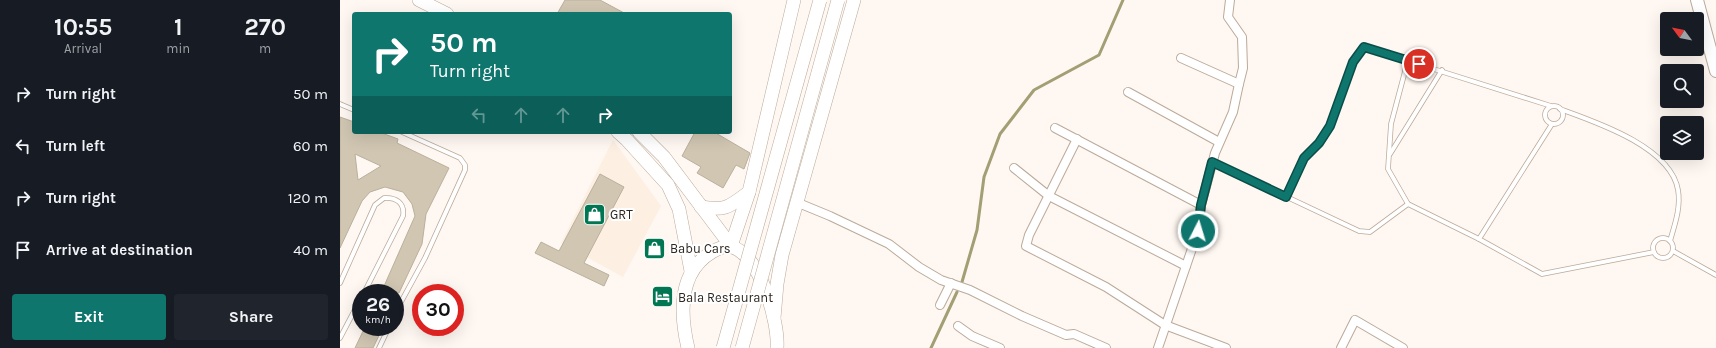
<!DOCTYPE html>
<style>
body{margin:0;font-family:Karla,sans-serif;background:#20242c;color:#f1f3f6;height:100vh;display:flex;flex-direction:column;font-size:15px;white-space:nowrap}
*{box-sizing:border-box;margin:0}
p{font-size:13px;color:#9ea1a6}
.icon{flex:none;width:22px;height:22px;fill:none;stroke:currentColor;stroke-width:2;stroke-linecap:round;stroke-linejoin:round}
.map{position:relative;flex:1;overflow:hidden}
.sheet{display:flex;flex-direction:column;background:#171b24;width:340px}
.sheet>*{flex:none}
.hud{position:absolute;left:12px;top:12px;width:380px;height:122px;border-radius:4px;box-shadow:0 4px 16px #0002;background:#0f766e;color:#fff;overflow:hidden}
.needle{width:26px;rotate:302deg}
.controls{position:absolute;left:1320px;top:12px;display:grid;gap:8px}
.controls a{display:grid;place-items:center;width:44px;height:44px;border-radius:4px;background:#171b24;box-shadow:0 4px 16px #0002;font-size:20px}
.speed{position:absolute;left:12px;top:284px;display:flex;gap:8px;font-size:20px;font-weight:700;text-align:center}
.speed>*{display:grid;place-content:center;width:52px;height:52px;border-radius:50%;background:#171b24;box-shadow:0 4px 16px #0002;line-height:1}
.speed small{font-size:10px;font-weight:400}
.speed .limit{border:6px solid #d22;background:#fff;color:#111}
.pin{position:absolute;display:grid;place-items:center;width:34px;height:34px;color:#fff;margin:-17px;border:2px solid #fff;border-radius:50%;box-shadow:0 1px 4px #0007}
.me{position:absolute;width:44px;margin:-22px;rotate:5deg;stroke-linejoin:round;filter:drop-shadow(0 0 3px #0008)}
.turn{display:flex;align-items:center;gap:14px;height:84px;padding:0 12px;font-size:18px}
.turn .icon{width:52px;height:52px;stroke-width:2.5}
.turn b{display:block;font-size:28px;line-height:34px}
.lanes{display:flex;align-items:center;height:38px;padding:0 12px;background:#0003;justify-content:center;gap:20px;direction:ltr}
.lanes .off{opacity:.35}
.eta{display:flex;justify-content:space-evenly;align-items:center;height:68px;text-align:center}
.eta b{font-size:24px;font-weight:700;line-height:28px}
.button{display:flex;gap:8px;margin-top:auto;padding:8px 12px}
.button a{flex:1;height:46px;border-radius:4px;background:#0f766e;color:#fff;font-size:16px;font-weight:700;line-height:46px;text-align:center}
.button a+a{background:#20242c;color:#f1f3f6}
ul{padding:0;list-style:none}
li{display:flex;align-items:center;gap:12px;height:52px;padding:0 12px}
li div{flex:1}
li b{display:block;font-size:15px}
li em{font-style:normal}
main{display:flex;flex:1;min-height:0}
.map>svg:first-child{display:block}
.built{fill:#fdefe1}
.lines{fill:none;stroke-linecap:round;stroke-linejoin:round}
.stream{stroke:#a29f74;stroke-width:3}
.building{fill:#d0c6b2;stroke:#bab09c;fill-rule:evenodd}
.service-casing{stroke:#bbaa9a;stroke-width:5.5}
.minor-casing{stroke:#bbaa9a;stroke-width:10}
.primary-casing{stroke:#bbaa9a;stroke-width:14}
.trunk-casing{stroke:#bbaa9a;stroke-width:14}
.service{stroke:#fff;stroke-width:4}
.minor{stroke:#fff;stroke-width:8}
.primary{stroke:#fff;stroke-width:12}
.trunk{stroke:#fff;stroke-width:13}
.trunk-bridge-casing{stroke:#bbaa9a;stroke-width:14;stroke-linecap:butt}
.trunk-bridge{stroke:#fff;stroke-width:13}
.route-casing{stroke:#0a4d48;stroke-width:10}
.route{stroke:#0f766e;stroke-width:7}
.labels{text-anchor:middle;stroke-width:4;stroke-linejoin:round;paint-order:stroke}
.poi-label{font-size:13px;fill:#2e2721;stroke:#fff;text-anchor:start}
</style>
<main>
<section class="sheet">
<div class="eta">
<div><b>10:55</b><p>Arrival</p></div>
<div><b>1</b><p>min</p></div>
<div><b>270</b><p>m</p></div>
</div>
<ul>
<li><svg class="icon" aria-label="right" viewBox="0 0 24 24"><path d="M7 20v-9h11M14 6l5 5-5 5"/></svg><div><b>Turn right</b></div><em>50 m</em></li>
<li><svg class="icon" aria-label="left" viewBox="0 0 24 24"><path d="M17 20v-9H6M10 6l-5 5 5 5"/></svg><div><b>Turn left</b></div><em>60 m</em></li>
<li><svg class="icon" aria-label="right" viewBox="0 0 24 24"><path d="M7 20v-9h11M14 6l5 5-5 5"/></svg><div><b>Turn right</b></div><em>120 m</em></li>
<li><svg class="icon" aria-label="arrive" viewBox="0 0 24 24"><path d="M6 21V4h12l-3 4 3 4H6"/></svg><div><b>Arrive at destination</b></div><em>40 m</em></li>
</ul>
<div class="button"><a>Exit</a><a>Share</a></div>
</section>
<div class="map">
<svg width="1376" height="348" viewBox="0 0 1376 348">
<rect width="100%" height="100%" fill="#fff7f1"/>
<polygon class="built" points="273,140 321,206 283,277 221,243"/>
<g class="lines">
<g class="stream">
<polyline points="622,282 637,230 644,177 660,134 694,90 759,55 783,0"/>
<polyline points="591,348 617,292"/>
</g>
</g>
<g class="building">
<polygon points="225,0 260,0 286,14 217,14"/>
<path d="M0,117L14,122V132H39L58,139L57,143L109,168L86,214L82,244L59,293H41L75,216L72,204L63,192L45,187L30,192L22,201L0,248ZM15,154L41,166L18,180Z"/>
<polygon points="355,132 374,132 410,153 404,169 396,165 383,188 357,173 361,167 342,156"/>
<polygon points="260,174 284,187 244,263 269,275 264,286 195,253 201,242 219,251"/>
<polygon points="25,327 43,327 33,348 15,348"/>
</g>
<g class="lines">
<defs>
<g id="service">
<polyline points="1068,60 1051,124 1048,169 1068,204 1139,239 1202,274 1314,252"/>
<polyline points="0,104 14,110"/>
<circle cx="1214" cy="115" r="9"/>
<path d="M1220,109C1256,122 1331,147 1338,190C1341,207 1335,224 1330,241"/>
<polyline points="1050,154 1102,70"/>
<polyline points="873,162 1019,231 1030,232 1068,204"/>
<polyline points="946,197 964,158 979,143 990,126 1013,62 1024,47 1211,106"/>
<circle cx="1323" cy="248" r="10"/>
<polyline points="1139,239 1212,124"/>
<polyline points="1333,251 1376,275"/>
<path d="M0,283L35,205L44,198C56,197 65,203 63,216L24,293"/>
<polyline points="55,313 85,258 125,170 125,165 120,158 62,132"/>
<polyline points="0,338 21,298"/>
<polyline points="39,348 49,327"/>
</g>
<g id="minor">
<polyline points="841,58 899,84"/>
<polyline points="788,92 879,142"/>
<polyline points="715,128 861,205"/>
<polyline points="737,139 689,235 686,246 766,287 825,325 886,348"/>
<polyline points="674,168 709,196 846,266"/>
<polyline points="456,202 490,216 549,244 579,267 601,280 630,290 682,316 726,335 734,334 766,348"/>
<polyline points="600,305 611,283"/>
<polyline points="618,326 632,336 660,348"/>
<polyline points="818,348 858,231 861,205 875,153 893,112 899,84 903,68 902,37 888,17 890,0"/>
<polyline points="1001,348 1015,320 1063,348"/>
</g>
<polyline id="primary" points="1357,0 1376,71"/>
<g id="trunk">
<polyline points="79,0 107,14"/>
<polyline points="278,132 287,140 328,185 339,209 351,271"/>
<polyline points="299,132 324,157 391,246"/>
<path d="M361,207C386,211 389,207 409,192"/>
<polyline points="391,246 409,192 454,0"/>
<polyline points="434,318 437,284 442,255 514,0"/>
<path d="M348,348C340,314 338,272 372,252C377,249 386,245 392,247C420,255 439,322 437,348"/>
</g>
</defs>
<use href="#service" class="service-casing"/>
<use href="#minor" class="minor-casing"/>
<use href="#primary" class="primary-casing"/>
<use href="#trunk" class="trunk-casing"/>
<use href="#service" class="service"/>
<use href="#minor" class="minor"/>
<use href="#primary" class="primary"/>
<use href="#trunk" class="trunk"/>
<defs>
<g id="trunk-bridge">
<polyline points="383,348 480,0"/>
<polyline points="402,348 498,0"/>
</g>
</defs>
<use href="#trunk-bridge" class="trunk-bridge-casing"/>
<use href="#trunk-bridge" class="trunk-bridge"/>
</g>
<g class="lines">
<defs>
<polyline id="route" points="858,231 861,205 872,162 946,197 964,158 979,143 990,126 1013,62 1024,47 1079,64"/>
</defs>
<use href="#route" class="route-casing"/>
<use href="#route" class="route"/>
</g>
<defs>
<symbol id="shop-square" viewBox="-11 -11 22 22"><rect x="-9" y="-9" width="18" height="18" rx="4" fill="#007652" stroke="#fff"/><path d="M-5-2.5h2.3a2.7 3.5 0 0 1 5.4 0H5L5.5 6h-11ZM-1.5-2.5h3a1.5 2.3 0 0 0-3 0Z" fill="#fff"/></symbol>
<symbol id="hotel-square" viewBox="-11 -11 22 22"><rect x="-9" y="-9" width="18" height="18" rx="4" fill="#007652" stroke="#fff"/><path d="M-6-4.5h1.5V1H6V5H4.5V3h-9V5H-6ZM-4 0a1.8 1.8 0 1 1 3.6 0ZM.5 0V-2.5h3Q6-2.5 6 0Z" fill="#fff"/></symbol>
</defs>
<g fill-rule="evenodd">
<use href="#shop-square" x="242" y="202" width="25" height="25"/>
<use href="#shop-square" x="302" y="236" width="25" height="25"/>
<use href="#hotel-square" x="310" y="284" width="25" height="25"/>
</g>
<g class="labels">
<g class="poi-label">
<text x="270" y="219">GRT</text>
<text x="330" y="253">Babu Cars</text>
<text x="338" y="302">Bala Restaurant</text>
</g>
</g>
</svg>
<div class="controls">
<a><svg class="needle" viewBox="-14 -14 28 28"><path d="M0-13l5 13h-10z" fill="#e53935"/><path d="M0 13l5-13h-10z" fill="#9ea1a6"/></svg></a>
<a><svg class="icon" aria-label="search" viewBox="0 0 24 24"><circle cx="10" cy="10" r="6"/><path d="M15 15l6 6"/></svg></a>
<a><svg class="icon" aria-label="layers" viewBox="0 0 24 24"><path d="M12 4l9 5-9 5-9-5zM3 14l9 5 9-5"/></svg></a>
</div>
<div class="speed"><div>26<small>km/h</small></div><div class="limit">30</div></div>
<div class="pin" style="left:1079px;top:64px;background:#d93025"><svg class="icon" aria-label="arrive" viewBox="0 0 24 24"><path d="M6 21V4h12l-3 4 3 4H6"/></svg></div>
<svg class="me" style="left:858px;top:231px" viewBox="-20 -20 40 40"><circle r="17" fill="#0f766e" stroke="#fff" stroke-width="3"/><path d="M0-11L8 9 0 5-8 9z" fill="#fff"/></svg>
<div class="hud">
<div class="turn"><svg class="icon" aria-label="right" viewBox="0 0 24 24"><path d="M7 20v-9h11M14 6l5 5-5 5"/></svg><div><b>50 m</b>Turn right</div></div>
<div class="lanes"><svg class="icon off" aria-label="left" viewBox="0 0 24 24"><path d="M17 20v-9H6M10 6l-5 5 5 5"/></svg><svg class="icon off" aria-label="ahead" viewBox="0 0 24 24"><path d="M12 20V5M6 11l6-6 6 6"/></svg><svg class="icon off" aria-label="ahead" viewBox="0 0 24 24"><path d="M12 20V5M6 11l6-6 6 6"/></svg><svg class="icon" aria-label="right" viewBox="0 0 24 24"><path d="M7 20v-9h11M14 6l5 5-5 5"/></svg></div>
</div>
</div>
</main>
